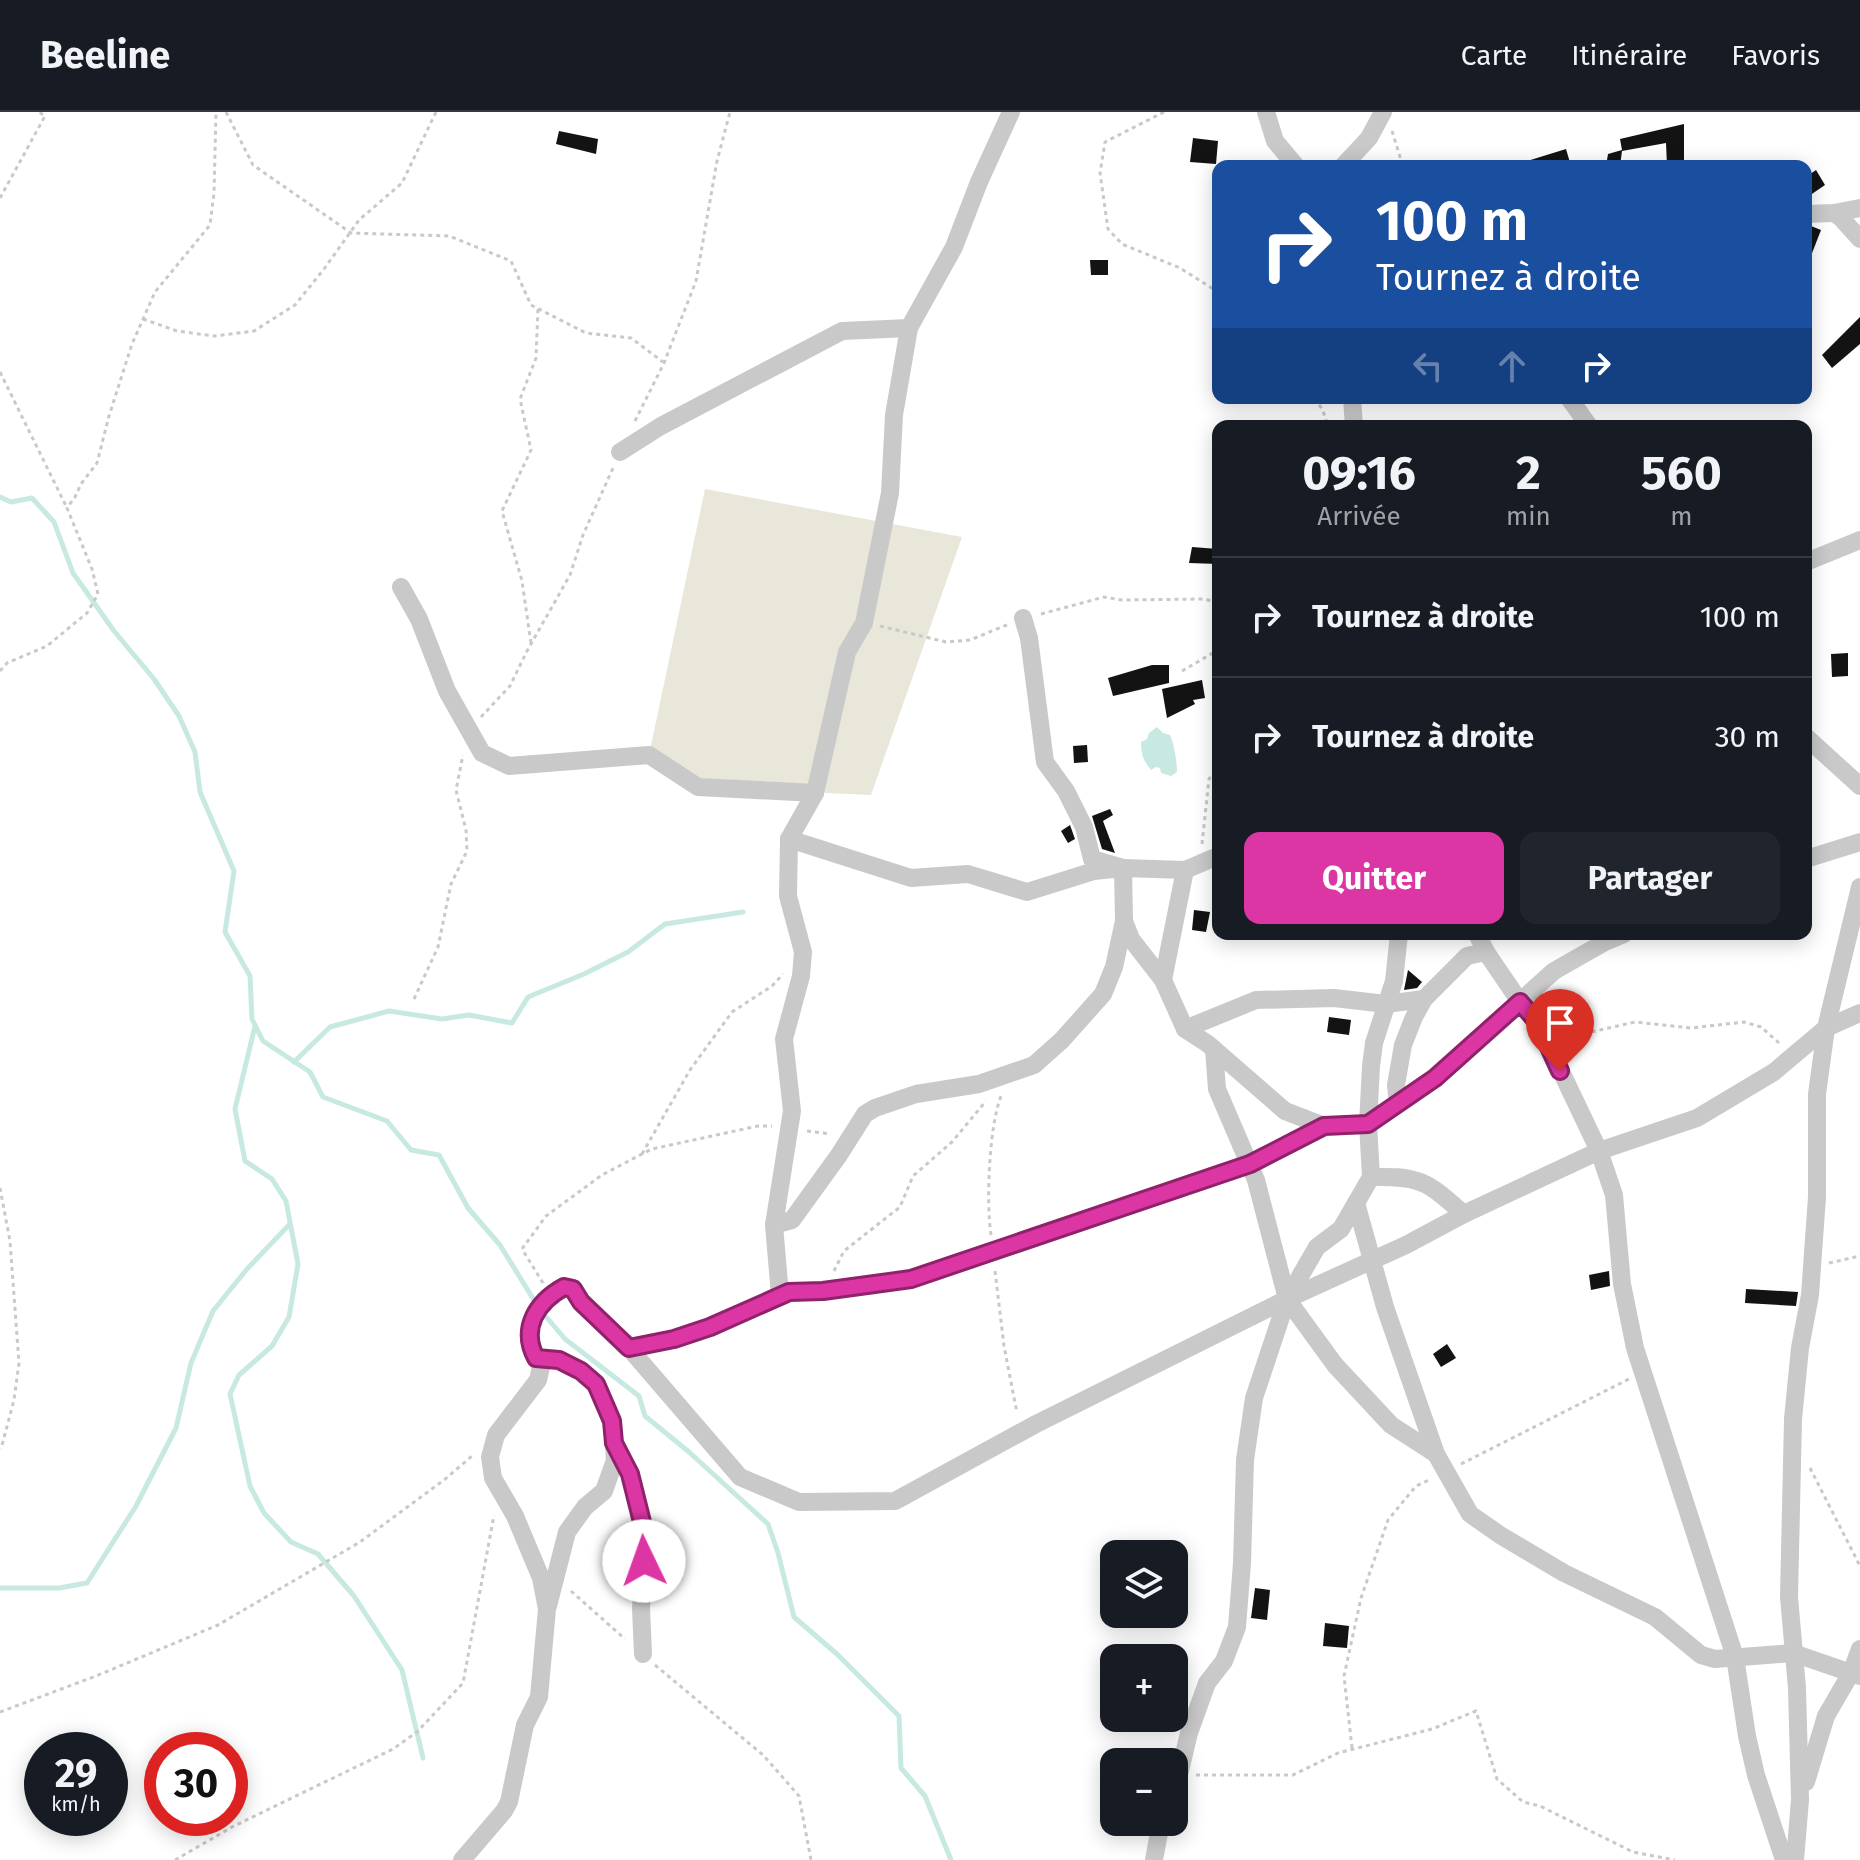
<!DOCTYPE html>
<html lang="fr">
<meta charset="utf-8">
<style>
body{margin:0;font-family:"Fira Sans",sans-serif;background:#20242c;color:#f1f3f6;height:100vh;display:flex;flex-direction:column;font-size:30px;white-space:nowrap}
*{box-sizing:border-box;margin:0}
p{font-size:26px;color:#9ea1a6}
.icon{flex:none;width:44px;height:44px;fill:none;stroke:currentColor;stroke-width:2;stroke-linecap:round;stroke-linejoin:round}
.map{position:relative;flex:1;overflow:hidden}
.drawer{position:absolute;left:1212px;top:308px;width:600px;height:520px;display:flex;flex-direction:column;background:#171b24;border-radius:16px;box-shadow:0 4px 20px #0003}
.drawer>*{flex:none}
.banner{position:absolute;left:1212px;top:48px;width:600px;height:244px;border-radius:16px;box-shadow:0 4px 20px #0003;background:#1a4fa0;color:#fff;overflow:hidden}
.buttons{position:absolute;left:1100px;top:1428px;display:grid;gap:16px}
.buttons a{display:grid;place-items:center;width:88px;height:88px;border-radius:16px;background:#171b24;box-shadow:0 4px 20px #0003;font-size:40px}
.speed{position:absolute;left:24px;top:1620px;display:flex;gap:16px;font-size:40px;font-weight:700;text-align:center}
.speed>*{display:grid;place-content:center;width:104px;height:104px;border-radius:50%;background:#171b24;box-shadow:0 4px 20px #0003;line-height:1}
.speed small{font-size:20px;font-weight:400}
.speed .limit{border:12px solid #d22;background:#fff;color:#111}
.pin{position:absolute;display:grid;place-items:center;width:68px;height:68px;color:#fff;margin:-82px -34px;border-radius:50% 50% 50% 0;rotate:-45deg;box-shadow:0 0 8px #0007}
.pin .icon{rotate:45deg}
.me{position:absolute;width:88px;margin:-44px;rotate:357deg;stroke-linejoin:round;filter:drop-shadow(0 0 6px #0008)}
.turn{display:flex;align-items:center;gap:28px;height:168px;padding:0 32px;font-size:36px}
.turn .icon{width:104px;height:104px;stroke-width:2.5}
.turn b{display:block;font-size:56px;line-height:68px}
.lanes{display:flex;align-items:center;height:76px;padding:0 32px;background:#0003;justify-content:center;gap:40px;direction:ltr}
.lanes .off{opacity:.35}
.eta{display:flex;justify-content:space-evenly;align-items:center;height:136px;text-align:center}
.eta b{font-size:48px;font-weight:700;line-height:56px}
.button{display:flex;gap:16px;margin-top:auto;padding:16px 32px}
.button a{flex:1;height:92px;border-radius:16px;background:#dc35a4;color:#fff;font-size:32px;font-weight:700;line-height:92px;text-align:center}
.button a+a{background:#20242c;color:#f1f3f6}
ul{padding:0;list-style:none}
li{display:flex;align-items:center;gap:24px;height:120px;padding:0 32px;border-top:2px solid #363941}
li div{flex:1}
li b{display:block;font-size:30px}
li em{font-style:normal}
header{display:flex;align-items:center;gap:48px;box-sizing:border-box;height:112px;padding:0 40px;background:#171b24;border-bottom:2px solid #363941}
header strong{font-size:38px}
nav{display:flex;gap:44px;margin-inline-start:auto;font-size:28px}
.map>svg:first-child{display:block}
.green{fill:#e9e7da}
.water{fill:#c7e9e2}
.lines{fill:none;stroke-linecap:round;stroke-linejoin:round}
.stream{stroke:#c7e9e2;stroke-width:5}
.building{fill:#131313}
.path{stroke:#c9c9c9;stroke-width:3;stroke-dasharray:4 4;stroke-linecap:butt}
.street{stroke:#c9c9c9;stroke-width:18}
.route-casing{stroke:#8f226b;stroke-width:20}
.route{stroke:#dc35a4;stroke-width:14}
</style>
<header>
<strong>Beeline</strong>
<nav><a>Carte</a><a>Itinéraire</a><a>Favoris</a></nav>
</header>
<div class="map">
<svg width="1860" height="1748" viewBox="0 0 1860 1748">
<rect width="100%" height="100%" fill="#fff"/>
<polygon class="green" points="705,377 962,425 871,683 698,675 649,643"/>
<path class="water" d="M1157,615L1163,621L1170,623C1174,631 1177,650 1177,660L1171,664L1161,661L1160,656L1156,655L1151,658C1143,648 1141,642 1141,630L1147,627L1149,621Z"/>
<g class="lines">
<g class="stream">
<polyline points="0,385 11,390 32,386 54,410 73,461 114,519 154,567 179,604 195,640 200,680 234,759 225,820 250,864 252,907 263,929 310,960 323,985 387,1009 411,1038 439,1043 468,1096 500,1133 537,1193"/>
<polyline points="255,914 235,997 245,1049 272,1067 286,1089 298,1152 289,1205 272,1234 239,1263 230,1282 250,1374 264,1401 291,1430 318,1442 354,1484 402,1558 423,1646"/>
<polyline points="294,950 330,915 389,899 442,907 469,903 512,911 528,885 584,862 628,840 665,812 743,800"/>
<polyline points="543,1201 565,1227 639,1284 645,1304 689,1340 768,1412 778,1441 794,1505 838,1543 899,1604 901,1656 925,1684 951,1748"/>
<polyline points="0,1476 59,1476 87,1471 136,1394 176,1316 191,1251 213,1199 247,1157 290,1112"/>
</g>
</g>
<g class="building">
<polygon points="1684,12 1684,54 1667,54 1666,31 1622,39 1620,54 1606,54 1608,42 1622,38 1620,27"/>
<polygon points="559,19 598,27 596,42 556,32"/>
<polygon points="1193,26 1218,29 1216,52 1190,50"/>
<polygon points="1566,37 1571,54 1521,54 1521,51"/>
<polygon points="1816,58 1825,73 1806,86 1806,65"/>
<polygon points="1806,114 1811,114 1821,118 1807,154"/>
<polygon points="1090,148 1108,148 1108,163 1091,163"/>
<polygon points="1860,205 1860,232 1832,256 1822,243"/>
<polygon points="1192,435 1218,437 1218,452 1189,451"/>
<polygon points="1848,541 1848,564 1832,565 1831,542"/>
<polygon points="1152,553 1169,553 1169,571 1113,584 1108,566"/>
<polygon points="1202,568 1205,586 1193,588 1195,592 1167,606 1162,577"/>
<polygon points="1087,633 1088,650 1074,651 1073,634"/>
<polygon points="1110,697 1113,703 1103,709 1115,741 1102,737 1092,704"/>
<polygon points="1070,713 1075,727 1068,731 1061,719"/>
<polygon points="1194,798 1210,800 1206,820 1192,818"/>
<polygon points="1408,858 1422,870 1417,876 1404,878"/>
<polygon points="1329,905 1351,908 1349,923 1327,920"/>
<polygon points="1609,1159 1610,1174 1591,1178 1589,1163"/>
<polygon points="1746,1177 1798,1180 1796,1194 1745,1191"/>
<polygon points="1447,1232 1456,1246 1441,1255 1433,1242"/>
<polygon points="1255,1476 1270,1478 1267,1508 1251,1506"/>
<polygon points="1325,1511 1349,1514 1347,1536 1323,1534"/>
</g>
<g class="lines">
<g class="path">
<polyline points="226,0 253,53 351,121 449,124 511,149 531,193 586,221 631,226 663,250"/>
<polyline points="1164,0 1105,30 1100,61 1108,117 1122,132 1180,156 1218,180"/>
<polyline points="1392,19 1403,54"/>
<polyline points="1372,50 1382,54"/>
<polyline points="1404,54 1409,52 1411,54"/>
<polyline points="0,86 45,4 39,0"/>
<polyline points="143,207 177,219 214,224 254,219 295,193 324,157 359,108 402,71 436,0"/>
<polyline points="0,260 67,396"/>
<polyline points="1315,286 1323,299 1328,314"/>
<polyline points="635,309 664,251 696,169 717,49 730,0"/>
<polyline points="1041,502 1104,485 1122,488 1203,487 1218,490"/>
<polyline points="880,514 946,530 970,528 1007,513"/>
<polyline points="531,531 522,469 502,399 531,338 520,287 536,246 538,197"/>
<polyline points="0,559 7,551 47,534 87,501 98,482 92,457 67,396 75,385 81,372 97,351 109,304 132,232 155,180 210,113 214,81 216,0"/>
<polyline points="1182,559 1218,538"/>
<polyline points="481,605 510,574 527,539 570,463 583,423 613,356"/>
<polyline points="1202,732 1209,667 1218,655"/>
<polyline points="414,887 438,835 451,772 467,739 466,718 456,678 463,643"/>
<polyline points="1561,917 1578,923 1635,910 1691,916 1744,910 1761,915 1779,931"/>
<polyline points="807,1019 831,1022"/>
<polyline points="642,1042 690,958 732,900 772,874 783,862"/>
<polyline points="0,1076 10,1129 19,1251 14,1288 1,1337"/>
<path d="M991,1123C986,1090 989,1015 1001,984"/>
<polyline points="1829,1151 1860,1144"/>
<polyline points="834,1159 844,1139 900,1095 913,1064 952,1030 986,989"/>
<polyline points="995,1159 1004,1234 1017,1301"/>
<polyline points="543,1171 522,1137 546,1104 602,1063 642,1042 652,1037 758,1014 772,1014"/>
<polyline points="1461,1352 1629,1267"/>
<polyline points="1810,1356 1860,1454"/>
<polyline points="571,1479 625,1527"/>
<polyline points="655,1553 763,1643 799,1684 811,1748"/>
<polyline points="0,1600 96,1564 218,1513 360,1430 444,1368 472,1344"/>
<polyline points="1352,1636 1344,1564 1361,1486 1388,1408 1416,1374 1429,1368"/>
<polyline points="1196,1663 1293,1663 1338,1641 1432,1617 1476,1599 1497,1667 1523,1690 1540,1694 1633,1740 1675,1748"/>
<polyline points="175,1748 232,1715 393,1637 417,1620 463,1571 494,1403"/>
</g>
<g class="street">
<polyline points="1266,0 1275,29 1296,54"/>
<polyline points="1343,54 1369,26 1383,0"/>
<polyline points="1834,101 1841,106 1860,127"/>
<polyline points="1806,102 1834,101 1860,96"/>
<polyline points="1352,286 1354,314"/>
<polyline points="1569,286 1589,314"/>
<polyline points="620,340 661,314 842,219 909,216"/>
<polyline points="1806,450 1860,428"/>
<polyline points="401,475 419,507 447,579 482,641 509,654 649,643 698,675 815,681"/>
<polyline points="1023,506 1029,526 1045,650 1066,679 1084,715 1092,747 1123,756 1124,809 1131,827 1163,868 1185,917 1208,932 1285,999 1324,1014"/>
<polyline points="1806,625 1860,674"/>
<polyline points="789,727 911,766 968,762 1027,780 1094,759 1123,756 1185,758 1218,744"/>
<polyline points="1806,747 1860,730"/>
<polyline points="1477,822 1486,840 1520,890 1538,911 1599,1039 1614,1083 1622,1172 1635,1236 1735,1545 1747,1624 1756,1663 1784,1748"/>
<polyline points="1163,868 1185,758"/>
<polyline points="1185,917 1256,888 1334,886 1386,892 1424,887"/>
<polyline points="1214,937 1217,977 1256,1068 1287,1187 1335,1253 1391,1313 1436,1342"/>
<polyline points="1398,992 1396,973 1403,933 1414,905 1424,887 1467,844 1486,840"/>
<path d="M1371,1065C1386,1065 1402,1064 1417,1069C1435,1074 1450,1091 1464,1102"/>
<polyline points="1356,1091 1385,1195 1436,1342 1470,1402 1500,1423 1564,1461 1655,1505 1701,1543 1715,1547 1793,1541 1860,1564"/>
<polyline points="774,1113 792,1108 839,1043 865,1002 875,996 916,982 979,972 1034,953 1062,928 1103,882 1114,855 1124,809"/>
<polyline points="780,1183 774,1113 792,999 784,927 801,864 803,840 788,784 789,727 815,681 847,540 864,511 890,381 894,303 909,216 954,135 979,70 1011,0"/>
<polyline points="629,1236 740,1365 799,1390 895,1389 1036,1312 1287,1187 1406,1133 1464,1102 1599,1039 1697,1006 1774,960 1826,916 1860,901"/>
<polyline points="536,1246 559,1248 581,1259 596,1272 612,1309 615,1348 604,1379 585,1395 567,1420 548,1494"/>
<polyline points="616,1335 630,1362 646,1426 641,1496 643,1542"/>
<polyline points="1806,1670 1826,1604 1851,1561 1860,1537"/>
<polyline points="1174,1674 1179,1663 1189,1621 1207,1571 1224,1549 1237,1515 1242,1451 1245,1348 1254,1286 1287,1187 1317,1135 1341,1117 1371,1065 1368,1012 1371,954 1374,931 1394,869 1399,822"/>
<path d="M462,1748L504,1699L509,1690L525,1613L539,1585L547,1497L541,1466L515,1404L493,1366L490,1345L496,1323L538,1268L541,1255C537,1247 531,1239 530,1231C527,1206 543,1186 564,1175L573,1177L581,1190L629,1236L674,1227L710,1215L789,1180L823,1179L911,1167L1250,1052L1324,1014L1368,1012L1435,966L1554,859L1605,830L1624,822"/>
<polyline points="1154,1748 1161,1710"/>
<polyline points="1795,1748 1800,1688 1797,1576 1789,1485 1793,1307 1800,1236 1810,1183 1817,1085 1817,982 1826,916 1860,775"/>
</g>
</g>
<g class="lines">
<defs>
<path id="route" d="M644,1449L646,1426L630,1362L614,1331L612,1309L596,1272L581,1259L559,1248L536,1246C520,1216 537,1190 564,1175L573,1177L581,1190L629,1236L674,1227L710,1215L789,1180L823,1179L911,1167L1250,1052L1324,1014L1368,1012L1435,966L1520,890L1538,911L1560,959"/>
</defs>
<use href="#route" class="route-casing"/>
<use href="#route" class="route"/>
</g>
</svg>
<div class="buttons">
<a><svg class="icon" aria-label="layers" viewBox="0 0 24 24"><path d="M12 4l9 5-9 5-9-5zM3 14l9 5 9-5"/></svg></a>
<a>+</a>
<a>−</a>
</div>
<div class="speed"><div>29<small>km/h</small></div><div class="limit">30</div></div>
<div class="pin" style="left:1560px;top:959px;background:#d93025"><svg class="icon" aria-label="arrive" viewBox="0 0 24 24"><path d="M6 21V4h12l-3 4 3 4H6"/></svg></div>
<svg class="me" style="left:644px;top:1449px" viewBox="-20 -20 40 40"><circle r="19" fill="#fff"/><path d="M0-13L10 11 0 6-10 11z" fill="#dc35a4"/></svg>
<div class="banner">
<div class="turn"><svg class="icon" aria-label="right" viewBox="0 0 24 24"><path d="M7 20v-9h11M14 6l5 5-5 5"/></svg><div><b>100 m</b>Tournez à droite</div></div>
<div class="lanes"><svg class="icon off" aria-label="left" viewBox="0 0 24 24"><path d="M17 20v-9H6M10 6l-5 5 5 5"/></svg><svg class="icon off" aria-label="ahead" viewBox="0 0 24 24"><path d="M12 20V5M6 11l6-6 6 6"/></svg><svg class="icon" aria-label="right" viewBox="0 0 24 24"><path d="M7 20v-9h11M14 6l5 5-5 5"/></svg></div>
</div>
<section class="drawer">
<div class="eta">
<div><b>09:16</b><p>Arrivée</p></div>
<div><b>2</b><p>min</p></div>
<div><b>560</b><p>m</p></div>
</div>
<ul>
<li><svg class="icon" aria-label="right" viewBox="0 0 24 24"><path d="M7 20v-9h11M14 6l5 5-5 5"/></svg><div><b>Tournez à droite</b></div><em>100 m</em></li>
<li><svg class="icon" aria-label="right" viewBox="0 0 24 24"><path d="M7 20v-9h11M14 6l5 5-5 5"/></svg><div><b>Tournez à droite</b></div><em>30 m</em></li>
</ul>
<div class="button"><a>Quitter</a><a>Partager</a></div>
</section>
</div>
